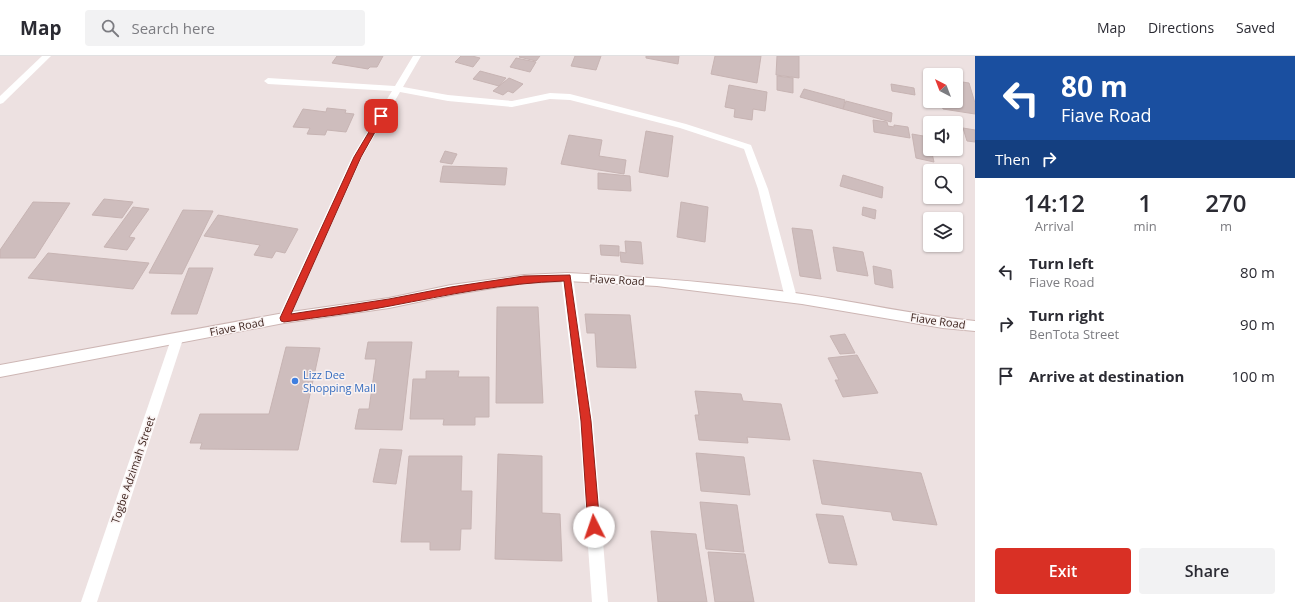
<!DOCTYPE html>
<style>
body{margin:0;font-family:"Open Sans",sans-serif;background:#f2f2f3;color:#2b2b33;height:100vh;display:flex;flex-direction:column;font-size:15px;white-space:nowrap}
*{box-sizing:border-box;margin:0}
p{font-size:13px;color:#7c7c81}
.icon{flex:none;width:22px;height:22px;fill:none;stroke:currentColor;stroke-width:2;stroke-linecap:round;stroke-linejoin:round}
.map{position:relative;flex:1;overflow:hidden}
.sheet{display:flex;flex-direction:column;background:#fff;width:320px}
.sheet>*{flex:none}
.top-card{background:#1a4fa0;color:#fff;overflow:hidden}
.needle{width:26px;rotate:318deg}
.buttons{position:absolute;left:923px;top:12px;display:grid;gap:8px}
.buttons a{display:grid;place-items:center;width:40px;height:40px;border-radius:4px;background:#fff;box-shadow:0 1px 3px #0004;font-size:20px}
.pin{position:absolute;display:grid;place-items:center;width:34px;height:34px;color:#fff;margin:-17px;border-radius:8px;box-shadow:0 2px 6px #0006}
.me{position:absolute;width:44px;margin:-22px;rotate:356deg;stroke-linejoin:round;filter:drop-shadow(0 0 3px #0008)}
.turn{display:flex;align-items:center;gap:14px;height:84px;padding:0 20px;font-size:18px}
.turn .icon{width:52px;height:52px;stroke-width:2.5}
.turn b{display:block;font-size:28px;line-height:34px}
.then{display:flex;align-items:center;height:38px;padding:0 20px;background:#0003;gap:8px;font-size:15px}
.eta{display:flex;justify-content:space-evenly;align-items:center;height:68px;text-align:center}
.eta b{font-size:24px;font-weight:600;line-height:28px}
.primary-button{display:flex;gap:8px;margin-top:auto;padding:8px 20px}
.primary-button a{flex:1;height:46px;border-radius:4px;background:#d93025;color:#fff;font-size:16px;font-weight:600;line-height:46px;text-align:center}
.primary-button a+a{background:#f2f2f3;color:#2b2b33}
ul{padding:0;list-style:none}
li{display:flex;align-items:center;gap:12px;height:52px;padding:0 20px}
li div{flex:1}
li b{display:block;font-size:15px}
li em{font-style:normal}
header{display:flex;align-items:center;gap:24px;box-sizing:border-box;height:56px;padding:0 20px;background:#fff;border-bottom:1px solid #e1e1e2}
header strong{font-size:19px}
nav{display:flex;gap:22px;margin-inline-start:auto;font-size:14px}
.search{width:280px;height:36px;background:#f2f2f3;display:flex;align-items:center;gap:10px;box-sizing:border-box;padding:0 14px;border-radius:4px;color:#7c7c81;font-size:15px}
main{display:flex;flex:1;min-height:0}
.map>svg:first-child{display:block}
.building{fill:#cebdbd;stroke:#c7b4b3}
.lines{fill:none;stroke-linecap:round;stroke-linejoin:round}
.secondary-casing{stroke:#cdb6b4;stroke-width:2}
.street{fill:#fff;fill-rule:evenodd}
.secondary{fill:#fff;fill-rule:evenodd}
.route{fill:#d93025;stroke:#8d1f18}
.shop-dot{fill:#3f7fe0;stroke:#f9f2f2;stroke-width:1.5}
.labels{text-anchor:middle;stroke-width:3;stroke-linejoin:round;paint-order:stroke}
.street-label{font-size:11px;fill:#3f2620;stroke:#f9f2f2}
.shop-label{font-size:11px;fill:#366cbe;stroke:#f9f2f2;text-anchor:start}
</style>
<header>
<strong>Map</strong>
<div class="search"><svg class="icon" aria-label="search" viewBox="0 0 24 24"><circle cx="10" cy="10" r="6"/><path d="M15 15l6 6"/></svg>Search here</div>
<nav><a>Map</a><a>Directions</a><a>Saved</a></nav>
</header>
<main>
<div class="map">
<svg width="975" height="546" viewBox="0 0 975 546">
<rect width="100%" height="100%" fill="#ede1e1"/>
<g class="building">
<polygon points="337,0 383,0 377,11 370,11 368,13 332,7"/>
<polygon points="461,0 472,0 480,2 473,11 455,6"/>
<polygon points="520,0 540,0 536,5 519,1"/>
<polygon points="575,0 601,0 596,14 571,10"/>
<polygon points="646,0 679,0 678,8 646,2"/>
<polygon points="715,0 761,0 757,27 711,18"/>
<polygon points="777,0 799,0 799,22 776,19"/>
<polygon points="516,2 536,6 530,16 510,11"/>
<polygon points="480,15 506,22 499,30 473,23"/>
<polygon points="777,20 793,22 793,37 777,34"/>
<polygon points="509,22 523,28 513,37 508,35 503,39 493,35"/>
<polygon points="956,25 969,27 975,47 975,58 943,53 941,45 956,45"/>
<polygon points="891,28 914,32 915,39 892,35"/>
<polygon points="729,29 767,36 765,55 753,53 752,64 734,61 735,53 725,51"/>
<polygon points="804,33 845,44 843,53 800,41"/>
<polygon points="846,45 892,57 891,66 843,53"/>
<polygon points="327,52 346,54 345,57 354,58 346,76 327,74 325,79 307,78 310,72 293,71 303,53 326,56"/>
<polygon points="873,64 887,66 888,70 894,71 894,69 908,71 910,82 874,76"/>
<polygon points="963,72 975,74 975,86 967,85"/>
<polygon points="646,75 673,80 668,121 639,116"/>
<polygon points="912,78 929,81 930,93 931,93 934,106 916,102"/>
<polygon points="569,79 602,84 599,100 626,104 624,118 561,108"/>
<polygon points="445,95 457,98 452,108 440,106"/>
<polygon points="443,110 507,112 505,129 440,126"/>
<polygon points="598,117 630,120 631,135 598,133"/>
<polygon points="843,119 883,131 882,142 840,130"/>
<polygon points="104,143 133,146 122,162 92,159"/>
<polygon points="33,146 70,147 35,202 0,202 0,194"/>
<polygon points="681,146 708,151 705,186 677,181"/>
<polygon points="133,151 149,153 129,181 135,182 127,194 104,191"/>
<polygon points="863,151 876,154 875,163 862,159"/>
<polygon points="183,154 213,155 182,218 149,217"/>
<polygon points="218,159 298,173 285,197 276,195 272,202 254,199 260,189 204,180"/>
<polygon points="792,172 812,174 821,223 800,220"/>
<polygon points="625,185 641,186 643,208 621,206 620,196 626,197"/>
<polygon points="600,189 619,190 619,200 601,199"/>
<polygon points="833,191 863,196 868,220 837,215"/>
<polygon points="48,197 149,207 133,233 28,222"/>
<polygon points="873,210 891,214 893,232 875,228"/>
<polygon points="189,212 213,212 197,258 171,258"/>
<polygon points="497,251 538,251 543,347 496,347"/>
<polygon points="585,258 630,259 636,312 597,311 595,277 587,277"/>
<polygon points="845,278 855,297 840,298 830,280"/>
<polygon points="368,286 412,286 402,374 355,373 359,353 369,353 376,303 365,303"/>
<polygon points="286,291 320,292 298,394 200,393 202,387 190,387 200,358 269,358"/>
<polygon points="857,299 878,337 843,341 835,324 839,324 828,302"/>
<polygon points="426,315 459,315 458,321 489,321 489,361 475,361 475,369 443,369 444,363 410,363 413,323 426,323"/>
<polygon points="695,335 741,338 743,345 781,348 790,384 747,381 748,387 699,384 695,359 699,359"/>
<polygon points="380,393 402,394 396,428 373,426"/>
<polygon points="696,397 744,401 750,439 701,435"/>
<polygon points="498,398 542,400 542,457 560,458 562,505 495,503"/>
<polygon points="409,400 462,400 461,435 472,435 471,473 461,473 460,494 430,494 430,486 401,486"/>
<polygon points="813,404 921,417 937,469 893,464 891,456 822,448"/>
<polygon points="700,446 737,449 744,496 706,493"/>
<polygon points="816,458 843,460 857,509 829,507"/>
<polygon points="651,475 696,478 707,546 658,546"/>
<polygon points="708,496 745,498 754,546 715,546"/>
</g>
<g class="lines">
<defs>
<path id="secondary" d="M567,217C646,221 724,227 802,238C860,246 917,260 975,265V275L943,272L802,248L657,230L567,225L524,227L451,239L389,252L284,267L0,321V309L284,257L389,242L451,229L524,219Z"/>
</defs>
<use href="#secondary" class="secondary-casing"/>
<g class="street">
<polygon points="42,0 51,0 3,47 0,48 0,40"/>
<polygon points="413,0 421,0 403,31 448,39 512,45 550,37 570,38 686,68 751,89 768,133 797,242 795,245 787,245 785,242 758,133 744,93 680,72 570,44 550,43 512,51 448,45 400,36 362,101 288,265 284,267 280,265 278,262 352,101 392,35 268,28 264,25 268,22 395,30"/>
<polygon points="567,217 571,218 573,221 593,365 608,546 592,546 579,365 561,221 563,218"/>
<polygon points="177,278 181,279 183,283 97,546 81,546 171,283 173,279"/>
</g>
<use href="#secondary" class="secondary"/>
</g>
<path class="route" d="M379,59L384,60L361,101L291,258L389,243L451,231L524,220L570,219L591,365L600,471L598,475L594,476L590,475L588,471L581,365L564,225C504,227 448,239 390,250C355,257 319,261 284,266L281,265L280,262L354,101Z"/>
<circle class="shop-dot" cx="295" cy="325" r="4"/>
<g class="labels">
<g class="street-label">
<text transform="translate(617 224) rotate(3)" y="4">Fiave Road</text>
<text transform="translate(938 265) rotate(8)" y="4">Fiave Road</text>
<text transform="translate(237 271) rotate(-11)" y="4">Fiave Road</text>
<text transform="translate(133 414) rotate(-71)" y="4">Togbe Adzimah Street</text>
</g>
<g class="shop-label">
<text x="303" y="323">Lizz Dee<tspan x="303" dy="13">Shopping Mall</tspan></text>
</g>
</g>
</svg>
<div class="buttons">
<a><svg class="needle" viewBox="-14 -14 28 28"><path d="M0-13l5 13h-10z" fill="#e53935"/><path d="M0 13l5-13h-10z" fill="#7c7c81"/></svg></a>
<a><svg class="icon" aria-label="sound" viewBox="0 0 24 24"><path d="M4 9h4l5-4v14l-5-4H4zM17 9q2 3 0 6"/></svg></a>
<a><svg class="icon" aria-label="search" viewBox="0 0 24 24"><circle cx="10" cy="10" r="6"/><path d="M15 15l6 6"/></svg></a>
<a><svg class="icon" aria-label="layers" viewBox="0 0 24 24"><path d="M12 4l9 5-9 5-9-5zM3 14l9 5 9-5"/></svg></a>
</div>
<div class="pin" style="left:381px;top:60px;background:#d93025"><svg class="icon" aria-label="arrive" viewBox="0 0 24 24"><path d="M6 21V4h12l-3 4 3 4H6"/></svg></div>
<svg class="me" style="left:594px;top:471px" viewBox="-20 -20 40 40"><circle r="19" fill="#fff"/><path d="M0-13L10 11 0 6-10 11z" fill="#d93025"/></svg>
</div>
<section class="sheet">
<div class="top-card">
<div class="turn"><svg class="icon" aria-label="left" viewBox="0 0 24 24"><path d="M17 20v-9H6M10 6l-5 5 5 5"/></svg><div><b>80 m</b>Fiave Road</div></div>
<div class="then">Then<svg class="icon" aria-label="right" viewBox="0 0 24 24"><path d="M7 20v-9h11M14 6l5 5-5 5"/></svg></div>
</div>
<div class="eta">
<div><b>14:12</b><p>Arrival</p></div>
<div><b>1</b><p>min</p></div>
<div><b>270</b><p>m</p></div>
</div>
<ul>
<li><svg class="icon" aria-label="left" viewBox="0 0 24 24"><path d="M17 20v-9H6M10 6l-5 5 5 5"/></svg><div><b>Turn left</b><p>Fiave Road</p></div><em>80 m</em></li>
<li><svg class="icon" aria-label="right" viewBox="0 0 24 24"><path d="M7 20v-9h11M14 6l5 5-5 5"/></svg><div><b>Turn right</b><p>BenTota Street</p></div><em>90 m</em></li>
<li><svg class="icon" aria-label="arrive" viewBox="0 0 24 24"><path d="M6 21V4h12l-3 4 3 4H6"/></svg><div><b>Arrive at destination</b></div><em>100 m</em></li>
</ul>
<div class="primary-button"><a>Exit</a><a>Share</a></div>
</section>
</main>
